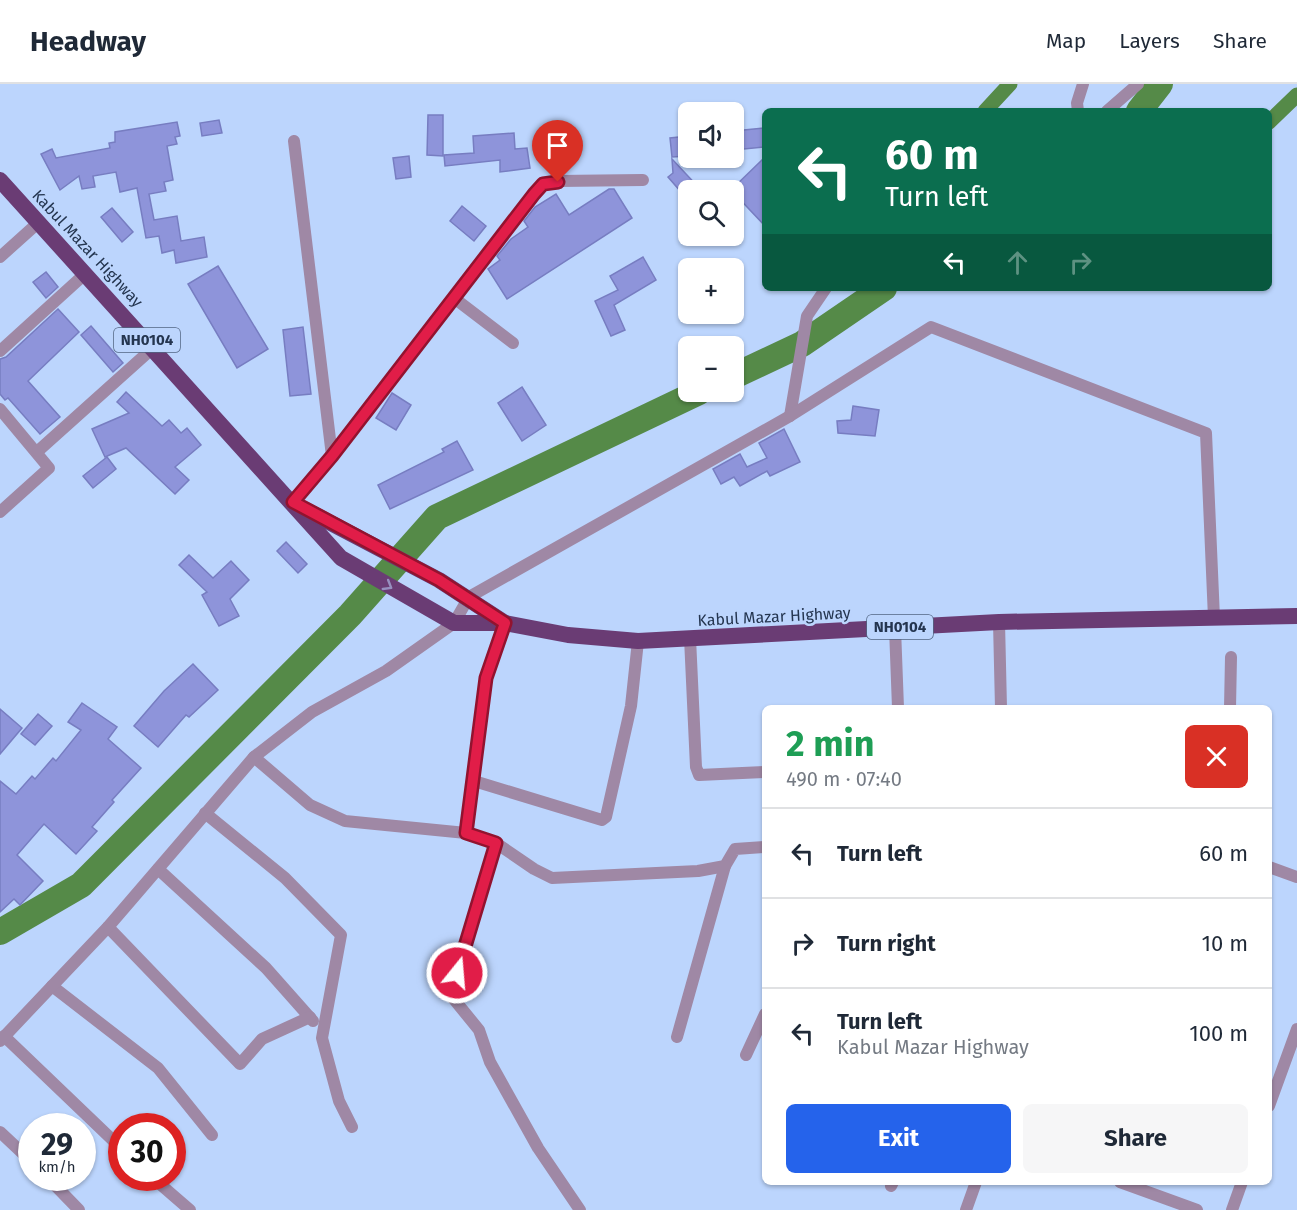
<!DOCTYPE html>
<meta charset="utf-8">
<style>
body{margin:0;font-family:"Fira Sans",sans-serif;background:#f6f6f7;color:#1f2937;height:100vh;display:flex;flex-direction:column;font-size:22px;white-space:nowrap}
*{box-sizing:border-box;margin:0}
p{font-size:20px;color:#747a83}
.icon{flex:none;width:33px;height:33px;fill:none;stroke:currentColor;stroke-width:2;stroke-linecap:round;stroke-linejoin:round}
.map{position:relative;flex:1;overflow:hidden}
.sheet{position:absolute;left:762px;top:621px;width:510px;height:480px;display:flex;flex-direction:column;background:#fff;border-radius:9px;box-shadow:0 2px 4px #0004}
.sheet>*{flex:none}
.banner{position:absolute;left:762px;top:24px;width:510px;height:183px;border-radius:9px;box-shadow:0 2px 4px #0004;background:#0b6e4f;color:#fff;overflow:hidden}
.fabs{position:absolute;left:678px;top:18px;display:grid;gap:12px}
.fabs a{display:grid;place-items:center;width:66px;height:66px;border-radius:9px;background:#fff;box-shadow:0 2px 4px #0004;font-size:30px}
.speed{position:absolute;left:18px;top:1029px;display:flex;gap:12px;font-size:30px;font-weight:700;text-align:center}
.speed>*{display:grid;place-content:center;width:78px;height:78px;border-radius:50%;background:#fff;box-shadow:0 2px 4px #0004;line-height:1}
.speed small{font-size:15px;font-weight:400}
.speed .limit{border:9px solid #d22;background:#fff;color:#111}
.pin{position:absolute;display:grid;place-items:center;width:51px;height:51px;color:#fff;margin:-62px -26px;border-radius:50% 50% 50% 0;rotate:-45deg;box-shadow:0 0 6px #0007}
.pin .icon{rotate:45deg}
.me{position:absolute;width:66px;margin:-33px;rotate:17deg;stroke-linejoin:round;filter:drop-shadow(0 0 4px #0008)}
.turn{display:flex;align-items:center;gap:21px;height:126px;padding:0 24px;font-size:27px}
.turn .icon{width:78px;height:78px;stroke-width:2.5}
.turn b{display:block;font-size:42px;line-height:51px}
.lanes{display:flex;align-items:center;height:57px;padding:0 24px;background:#0003;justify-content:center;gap:30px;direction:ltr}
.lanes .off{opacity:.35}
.round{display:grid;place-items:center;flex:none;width:63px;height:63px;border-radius:9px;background:#f6f6f7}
.overview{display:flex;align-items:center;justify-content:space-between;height:102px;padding:0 24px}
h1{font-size:36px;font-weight:700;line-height:45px;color:#1e9e55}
.button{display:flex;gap:12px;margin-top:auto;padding:12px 24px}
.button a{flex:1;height:69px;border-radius:9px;background:#2563eb;color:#fff;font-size:24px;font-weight:700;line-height:69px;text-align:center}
.button a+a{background:#f6f6f7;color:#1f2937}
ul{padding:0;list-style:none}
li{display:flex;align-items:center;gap:18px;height:90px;padding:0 24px;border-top:2px solid #e0e1e3}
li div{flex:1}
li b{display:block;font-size:22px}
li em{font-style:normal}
header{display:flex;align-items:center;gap:36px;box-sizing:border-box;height:84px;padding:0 30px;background:#fff;border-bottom:2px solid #e0e1e3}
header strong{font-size:28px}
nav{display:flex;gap:33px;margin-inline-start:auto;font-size:21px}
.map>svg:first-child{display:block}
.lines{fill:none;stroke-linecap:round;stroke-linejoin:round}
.canal{stroke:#558a48;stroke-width:15}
.river{stroke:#558a48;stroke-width:26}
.building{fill:#8e94da;stroke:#777dc1;stroke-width:1.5}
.minor{stroke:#9f88a5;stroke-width:12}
.tertiary{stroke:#9f88a5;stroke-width:12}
.trunk{stroke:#6a3c74;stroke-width:16}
.oneway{stroke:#9790bf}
.route-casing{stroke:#92132f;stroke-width:15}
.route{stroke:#e11d48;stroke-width:10}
.labels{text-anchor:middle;stroke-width:5;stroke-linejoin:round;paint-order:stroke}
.shield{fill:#bcd5fd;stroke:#526583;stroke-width:1.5}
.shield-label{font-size:15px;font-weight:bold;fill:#24354f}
.street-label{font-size:16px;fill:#24354f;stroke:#bcd5fd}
</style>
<header>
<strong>Headway</strong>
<nav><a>Map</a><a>Layers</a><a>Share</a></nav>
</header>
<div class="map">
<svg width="1297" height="1126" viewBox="0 0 1297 1126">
<rect width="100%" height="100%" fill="#bcd5fd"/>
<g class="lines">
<g class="canal">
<polyline points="985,27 1010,0"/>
<polyline points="1269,38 1297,11"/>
</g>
<g class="river">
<polyline points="1139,27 1160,0"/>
<polyline points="734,292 802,260 884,204"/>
<polyline points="0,848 81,801 350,531 437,433 699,308"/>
</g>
</g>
<g class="building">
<polygon points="428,31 443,31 443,72 427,71"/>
<polygon points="219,36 222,49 202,52 200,39"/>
<polygon points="177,38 180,52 175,53 177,60 167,62 173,96 164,98 166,107 149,110 154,136 177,132 181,157 204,153 207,173 176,179 174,166 162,169 159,152 146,154 137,104 120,108 116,88 93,92 95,103 82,105 79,92 60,106 41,70 52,65 56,74 110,64 109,59 115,58 115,48"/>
<polygon points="765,44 765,63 734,66 734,47"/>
<polygon points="514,49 515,65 527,64 530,84 500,88 500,76 445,82 444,71 474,69 473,52"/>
<polygon points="688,52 688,72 672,73 670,54"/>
<polygon points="409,72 411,93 396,95 393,74"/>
<polygon points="765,73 765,142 731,106"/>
<polygon points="672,75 701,106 688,106 688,116 668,93 673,89"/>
<polygon points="609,105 614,105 632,134 507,215 488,185 500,176 497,172 511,155 528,143 524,137 535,123 556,110 569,131"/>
<polygon points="462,122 486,142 474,157 450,137"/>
<polygon points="112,124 133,148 122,158 101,133"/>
<polygon points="643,173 656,196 614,221 625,246 611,252 595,217 618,206 610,192"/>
<polygon points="218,182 268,265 237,284 188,200"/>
<polygon points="46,188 58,203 46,214 33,198"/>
<polygon points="58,225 79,248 28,297 60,333 40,350 8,314 5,316 0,310 0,275 6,273"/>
<polygon points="91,242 123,279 113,288 81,251"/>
<polygon points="303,243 311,310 290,312 283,246"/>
<polygon points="522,303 546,341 522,357 498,319"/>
<polygon points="126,308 162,342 169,336 181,349 187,344 201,361 175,383 189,396 175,410 126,364 105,373 92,345 129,329 117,318"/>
<polygon points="392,309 411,321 396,346 376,334"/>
<polygon points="853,322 879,326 875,352 838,349 837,337 851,336"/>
<polygon points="784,345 800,378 770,392 767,387 740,402 734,393 721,400 713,385 740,370 747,383 767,374 759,359"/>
<polygon points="457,357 473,386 390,425 378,401 444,368 442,365"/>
<polygon points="107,373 116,385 93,404 83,392"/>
<polygon points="286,458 307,480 298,489 277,467"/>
<polygon points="189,471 213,494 231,477 249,496 230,515 239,532 219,542 202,511 207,508 179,481"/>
<polygon points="193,580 218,606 189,633 186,631 158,663 134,642 164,607"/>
<polygon points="82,619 117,643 108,655 141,684 112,716 114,718 92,743 97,747 76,770 44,740 17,771 43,797 20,821 14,815 0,828 0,697 16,710 32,692 35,695 53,674 56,677 81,646 68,638"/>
<polygon points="0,625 22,644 0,670"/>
<polygon points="38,630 52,642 35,661 21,650"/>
</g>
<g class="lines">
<g class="minor">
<polyline points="1078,27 1077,19 1083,0"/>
<polyline points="1107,27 1138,0"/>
<polyline points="294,57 332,372"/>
<polyline points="0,173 39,138"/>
<polyline points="454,214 513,259"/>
<polyline points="0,267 86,189"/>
<polyline points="0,325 49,384 0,428"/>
<polyline points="790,332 807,232 826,204"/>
<polyline points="38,367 154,263"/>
<polyline points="293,418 332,372 543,100 558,97 643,96"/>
<polyline points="469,513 790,332 931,243 1206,349 1214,534"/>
<polyline points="999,538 1001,624"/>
<polyline points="895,544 898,624"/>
<polyline points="690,554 696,683 699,691 765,688"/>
<polyline points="1230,624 1231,573"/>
<polyline points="254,673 310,721 345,737 466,749 496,759 534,785 552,794 698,787 725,782 735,765 765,763"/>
<polyline points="474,697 602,736 606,733 631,622 638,557"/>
<polyline points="205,729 285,794 341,851 322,954 339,1017 352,1043"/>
<polyline points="466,749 486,594 505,539"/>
<polyline points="496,759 457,889 444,903 479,946 490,978 538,1064 580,1126"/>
<polyline points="1269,783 1297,793"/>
<polyline points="158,785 266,884 313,937"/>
<polyline points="108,843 240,980 262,955 310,933"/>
<polyline points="52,902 158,984 212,1051"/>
<polyline points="4,952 122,1065"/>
<polyline points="677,953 725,782"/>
<polyline points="746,971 765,930"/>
<polyline points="1269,1022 1297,945"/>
<polyline points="0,1048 32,1078"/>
<polyline points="48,1094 79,1126"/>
<polyline points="153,1094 190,1126"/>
<polyline points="1120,1098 1197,1126"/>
<polyline points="891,1102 893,1098"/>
<polyline points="966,1126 976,1098"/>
<polyline points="1232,1126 1242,1098"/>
</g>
<polyline class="tertiary" points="0,957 108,843 254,673 312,628 386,587 454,539 469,513"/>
<g class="trunk">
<polyline points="0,96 341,474 454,539 505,539 568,551 638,557 999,538 1297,532"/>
<polyline points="304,425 439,496 505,539"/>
</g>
</g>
<defs><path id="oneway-chevron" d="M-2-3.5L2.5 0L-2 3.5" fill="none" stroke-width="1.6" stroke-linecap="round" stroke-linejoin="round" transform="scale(1.5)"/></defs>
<use class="oneway" href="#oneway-chevron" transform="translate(388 502) rotate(31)"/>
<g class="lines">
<defs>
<polyline id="route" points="457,889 496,759 466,749 486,594 505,539 439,496 293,418 332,372 534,110 543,100 558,98"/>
</defs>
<use href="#route" class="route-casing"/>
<use href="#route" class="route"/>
</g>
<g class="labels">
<g class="shield">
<rect x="114" y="244" width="66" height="24" rx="4.5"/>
<rect x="867" y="531" width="66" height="24" rx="4.5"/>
</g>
<g class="shield-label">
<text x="147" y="261">NH0104</text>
<text x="900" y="548">NH0104</text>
</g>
<g class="street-label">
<text transform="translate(88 164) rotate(47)" y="6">Kabul Mazar Highway</text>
<text transform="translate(774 532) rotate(-3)" y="6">Kabul Mazar Highway</text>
</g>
</g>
</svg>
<div class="fabs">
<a><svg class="icon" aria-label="sound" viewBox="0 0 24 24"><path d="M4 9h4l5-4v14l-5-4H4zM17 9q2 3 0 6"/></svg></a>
<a><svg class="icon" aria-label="search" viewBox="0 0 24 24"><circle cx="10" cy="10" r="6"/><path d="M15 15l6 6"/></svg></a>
<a>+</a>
<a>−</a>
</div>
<div class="speed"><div>29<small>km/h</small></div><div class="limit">30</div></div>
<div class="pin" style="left:558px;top:98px;background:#d93025"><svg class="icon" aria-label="arrive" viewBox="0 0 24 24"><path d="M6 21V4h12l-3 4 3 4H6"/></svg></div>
<svg class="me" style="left:457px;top:889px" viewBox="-20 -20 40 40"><circle r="17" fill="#e11d48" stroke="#fff" stroke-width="3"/><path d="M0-11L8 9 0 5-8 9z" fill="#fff"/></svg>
<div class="banner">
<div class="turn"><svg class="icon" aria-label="left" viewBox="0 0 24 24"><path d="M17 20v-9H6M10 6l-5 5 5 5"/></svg><div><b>60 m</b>Turn left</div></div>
<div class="lanes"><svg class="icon" aria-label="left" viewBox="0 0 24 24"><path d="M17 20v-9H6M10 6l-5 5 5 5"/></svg><svg class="icon off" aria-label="ahead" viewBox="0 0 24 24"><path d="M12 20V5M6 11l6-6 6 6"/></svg><svg class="icon off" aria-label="right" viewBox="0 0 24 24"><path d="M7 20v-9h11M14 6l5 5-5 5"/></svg></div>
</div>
<section class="sheet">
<div class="overview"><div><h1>2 min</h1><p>490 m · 07:40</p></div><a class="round" style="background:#d93025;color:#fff"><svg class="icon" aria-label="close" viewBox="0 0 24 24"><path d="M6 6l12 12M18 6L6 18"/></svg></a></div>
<ul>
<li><svg class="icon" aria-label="left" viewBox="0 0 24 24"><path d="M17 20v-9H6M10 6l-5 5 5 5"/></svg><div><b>Turn left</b></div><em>60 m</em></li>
<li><svg class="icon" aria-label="right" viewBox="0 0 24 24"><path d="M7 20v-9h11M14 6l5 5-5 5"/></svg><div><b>Turn right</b></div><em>10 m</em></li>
<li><svg class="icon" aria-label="left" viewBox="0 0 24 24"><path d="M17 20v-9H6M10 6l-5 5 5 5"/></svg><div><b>Turn left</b><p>Kabul Mazar Highway</p></div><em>100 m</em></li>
</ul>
<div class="button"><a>Exit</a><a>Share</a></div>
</section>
</div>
